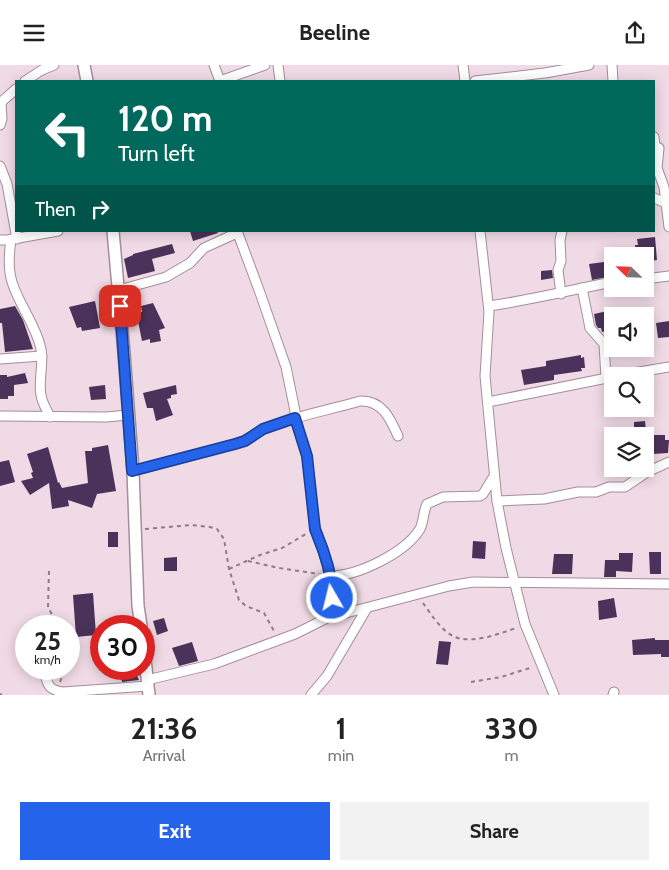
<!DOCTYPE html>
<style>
body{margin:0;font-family:Cabin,sans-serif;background:#f2f2f2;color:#222;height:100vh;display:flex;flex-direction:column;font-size:19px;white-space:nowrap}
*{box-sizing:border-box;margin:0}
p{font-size:16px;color:#767676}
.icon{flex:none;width:28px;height:28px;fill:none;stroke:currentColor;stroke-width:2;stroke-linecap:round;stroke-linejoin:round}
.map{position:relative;height:630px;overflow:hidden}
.panel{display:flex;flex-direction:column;background:#fff;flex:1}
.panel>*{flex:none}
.hud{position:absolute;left:15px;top:15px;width:640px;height:152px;border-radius:0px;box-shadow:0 2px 12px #0003;background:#00695c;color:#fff;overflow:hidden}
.needle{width:32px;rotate:293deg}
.controls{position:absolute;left:604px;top:182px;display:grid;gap:10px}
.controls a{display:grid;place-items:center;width:50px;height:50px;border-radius:0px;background:#fff;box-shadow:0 2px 12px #0003;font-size:25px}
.speed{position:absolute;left:15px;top:550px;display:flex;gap:10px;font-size:25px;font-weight:700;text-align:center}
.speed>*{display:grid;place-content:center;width:65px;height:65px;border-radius:50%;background:#fff;box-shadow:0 2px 12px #0003;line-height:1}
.speed small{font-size:12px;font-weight:400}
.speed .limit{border:8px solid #d22;background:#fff;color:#111}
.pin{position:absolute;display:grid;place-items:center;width:42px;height:42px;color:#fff;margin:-21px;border-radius:10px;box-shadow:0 2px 8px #0006}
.me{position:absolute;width:55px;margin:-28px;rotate:352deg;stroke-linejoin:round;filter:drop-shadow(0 0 4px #0008)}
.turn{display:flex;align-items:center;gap:18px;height:105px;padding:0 20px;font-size:22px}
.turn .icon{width:65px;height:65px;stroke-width:2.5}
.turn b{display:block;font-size:35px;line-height:42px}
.then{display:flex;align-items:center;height:48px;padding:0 20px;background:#0003;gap:10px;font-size:19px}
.eta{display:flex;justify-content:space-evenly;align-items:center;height:85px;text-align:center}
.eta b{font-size:30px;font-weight:800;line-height:35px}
.cta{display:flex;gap:10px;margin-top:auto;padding:10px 20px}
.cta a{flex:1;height:58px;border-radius:0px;background:#2563eb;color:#fff;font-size:20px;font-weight:800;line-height:58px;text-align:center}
.cta a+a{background:#f2f2f2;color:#222}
header{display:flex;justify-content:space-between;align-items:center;height:65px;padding:0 20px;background:#fff;font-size:22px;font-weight:800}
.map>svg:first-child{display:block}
.building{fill:#4b325b}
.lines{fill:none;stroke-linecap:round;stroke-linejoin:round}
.street-casing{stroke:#a38e99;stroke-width:11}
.secondary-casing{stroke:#a38e99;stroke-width:14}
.path{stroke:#8d7d85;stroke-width:2;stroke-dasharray:4 4;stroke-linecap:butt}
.street{stroke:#fff;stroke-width:9}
.secondary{stroke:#fff;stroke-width:11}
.route-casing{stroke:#184099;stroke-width:12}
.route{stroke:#2563eb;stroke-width:9}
</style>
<header><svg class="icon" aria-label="menu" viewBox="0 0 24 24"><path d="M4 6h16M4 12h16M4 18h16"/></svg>Beeline<svg class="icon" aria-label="share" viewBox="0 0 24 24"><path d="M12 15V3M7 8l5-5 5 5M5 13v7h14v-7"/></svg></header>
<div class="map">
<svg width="669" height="630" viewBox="0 0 669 630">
<rect width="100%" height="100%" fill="#f0dae5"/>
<g class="building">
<polygon points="190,166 217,166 218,168 193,176"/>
<polygon points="655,172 657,195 645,197 645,191 636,191 635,180 638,180 637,174"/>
<polygon points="172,179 175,188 152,194 155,206 128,213 124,194 133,190 133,189"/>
<polygon points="604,197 607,212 592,215 589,199"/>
<polygon points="552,205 553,213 541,215 541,206"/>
<polygon points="95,236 100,263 82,266 81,262 77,263 69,242"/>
<polygon points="153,238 165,263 159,265 161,276 150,278 150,274 142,276 136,246 142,247 141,241"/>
<polygon points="15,241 23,255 33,284 5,287 2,258 0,258 0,244"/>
<polygon points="612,245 612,262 610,262 610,265 602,267 601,263 598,263 596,260 594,249"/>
<polygon points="669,256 669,272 658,273 656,258"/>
<polygon points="581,290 581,293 584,292 585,303 581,303 582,306 554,310 554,315 524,320 521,305 546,301 546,296"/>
<polygon points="25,308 28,318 14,320 14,331 8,331 8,334 0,334 0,310 7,310 7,312"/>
<polygon points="105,320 106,334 91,335 89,322"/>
<polygon points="176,320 177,329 171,330 171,333 167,334 173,350 156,356 153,343 147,343 143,328"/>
<polygon points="645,356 646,366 634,366 634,357"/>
<polygon points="652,370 665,370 665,375 669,375 668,388 653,389"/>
<polygon points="108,380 116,426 97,429 92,443 68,435 69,441 52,444 49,418 30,430 21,416 33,413 31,408 33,407 27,389 48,382 58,418 59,417 62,423 88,418 85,386 92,386 92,383"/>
<polygon points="9,395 15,417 0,421 0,397"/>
<rect x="108" y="467" width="10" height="15"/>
<polygon points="473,476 486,477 485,494 472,493"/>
<polygon points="649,487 661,487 661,509 650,509"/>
<polygon points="619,488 633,488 632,507 616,506 616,512 604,512 605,495 619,495"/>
<polygon points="554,489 573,489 572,509 552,509"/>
<polygon points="177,492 177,506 164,506 164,493"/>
<polygon points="93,528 96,570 76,572 73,530"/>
<polygon points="614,533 617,552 599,555 598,536"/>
<polygon points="164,553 168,566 157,570 153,556"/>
<polygon points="655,573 655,575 669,575 669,592 661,592 661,589 633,590 632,575"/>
<polygon points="439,576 451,577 448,600 436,599"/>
<polygon points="192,577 198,596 179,601 172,583"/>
<polygon points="119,604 134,604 139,615 122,617"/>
</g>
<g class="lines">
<defs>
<g id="street">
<polyline points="214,0 220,16"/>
<polyline points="278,0 280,16"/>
<polyline points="463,0 465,16"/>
<polyline points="612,0 613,16"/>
<polyline points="25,16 42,5 54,0"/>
<polyline points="220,16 265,0"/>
<polyline points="475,16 545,8 589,0"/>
<polyline points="0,38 16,24"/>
<polyline points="0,60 2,54 1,37"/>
<polyline points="654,72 655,81 659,83 657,103 664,122 669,162"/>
<polyline points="0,101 7,119 17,174"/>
<polyline points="654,133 666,138"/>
<polyline points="480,166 489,247 485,311 497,436 506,483 525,559 554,630"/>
<polyline points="0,175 7,175 58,166"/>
<path d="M11,175C9,188 8,204 12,217C19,240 36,260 41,284C44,300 38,316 41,330C42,338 47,345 50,352"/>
<polyline points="645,214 669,211"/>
<polyline points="582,223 590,263 604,279 606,313"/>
<polyline points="119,225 166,212 190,198 204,183 237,168"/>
<polyline points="561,229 558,205 561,196 560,175 562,166"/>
<path d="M489,241C531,235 571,225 612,217"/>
<polyline points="0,294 42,291"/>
<polyline points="615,311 669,302"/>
<polyline points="488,337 612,312"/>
<polyline points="0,351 106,352 128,350"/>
<path d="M133,406L235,379C248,375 255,368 266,363C295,351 329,345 360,336C382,335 390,353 398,371"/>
<polyline points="497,436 544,434 578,427 596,427 609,422 625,422 647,407 669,397"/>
<path d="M330,511C358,511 405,488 420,464C424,456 423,447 427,439L443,432L480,431L483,429L494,411"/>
<polyline points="327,553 449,521 473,517 669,519"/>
<path d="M42,605C50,617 44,624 63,627L148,621"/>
<polyline points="147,615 214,599 295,569 327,553 330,545 332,533 332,520 323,485 315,464 307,391 295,353 295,346 286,302 259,225 237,166"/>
<polyline points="311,630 327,611 367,543"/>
<polyline points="613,630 614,627"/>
</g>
<g id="secondary">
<polyline points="84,0 87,16"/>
<polyline points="113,166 124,288 133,406 138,541 141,561"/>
<polyline points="144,585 149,630"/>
</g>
</defs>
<use href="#street" class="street-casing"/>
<use href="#secondary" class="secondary-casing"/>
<g class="path">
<polyline points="145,464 191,460 210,462 217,464 224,474 229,504 239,535 246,541 264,548 274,566"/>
<polyline points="248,496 279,503 319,509"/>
<polyline points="229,504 260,490 282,483 306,469"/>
<polyline points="49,506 48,542 58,561"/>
<path d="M423,538C431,549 441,566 455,572C472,579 499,569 516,563"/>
<polyline points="60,617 65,604"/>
<polyline points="471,617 501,612 533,602"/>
<polyline points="0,629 2,630"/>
</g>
<use href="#street" class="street"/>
<use href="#secondary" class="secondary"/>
</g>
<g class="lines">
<defs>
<polyline id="route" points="120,241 132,406 235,379 245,376 263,364 295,353 307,391 315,464 323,485 328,501 332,520 332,533"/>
</defs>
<use href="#route" class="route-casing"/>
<use href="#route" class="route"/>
</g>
</svg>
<div class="controls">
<a><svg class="needle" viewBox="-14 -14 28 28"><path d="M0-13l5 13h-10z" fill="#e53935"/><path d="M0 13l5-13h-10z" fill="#767676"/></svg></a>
<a><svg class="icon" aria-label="sound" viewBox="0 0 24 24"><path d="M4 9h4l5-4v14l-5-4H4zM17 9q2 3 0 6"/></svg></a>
<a><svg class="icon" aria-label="search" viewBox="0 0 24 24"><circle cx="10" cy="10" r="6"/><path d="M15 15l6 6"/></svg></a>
<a><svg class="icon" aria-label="layers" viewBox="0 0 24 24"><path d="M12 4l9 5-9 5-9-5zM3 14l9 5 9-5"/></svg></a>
</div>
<div class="speed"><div>25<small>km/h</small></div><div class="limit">30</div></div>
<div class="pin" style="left:120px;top:241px;background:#d93025"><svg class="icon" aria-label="arrive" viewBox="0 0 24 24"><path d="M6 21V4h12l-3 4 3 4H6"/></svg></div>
<svg class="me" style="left:332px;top:533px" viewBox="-20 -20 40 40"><circle r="17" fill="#2563eb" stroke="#fff" stroke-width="3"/><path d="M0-11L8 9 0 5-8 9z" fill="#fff"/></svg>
<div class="hud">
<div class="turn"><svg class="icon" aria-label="left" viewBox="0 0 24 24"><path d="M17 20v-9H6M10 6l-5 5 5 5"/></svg><div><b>120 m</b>Turn left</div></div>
<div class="then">Then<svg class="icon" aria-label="right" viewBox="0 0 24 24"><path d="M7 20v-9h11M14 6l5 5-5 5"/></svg></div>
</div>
</div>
<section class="panel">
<div class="eta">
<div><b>21:36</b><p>Arrival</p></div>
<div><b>1</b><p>min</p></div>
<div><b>330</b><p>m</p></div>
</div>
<div class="cta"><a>Exit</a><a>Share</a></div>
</section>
